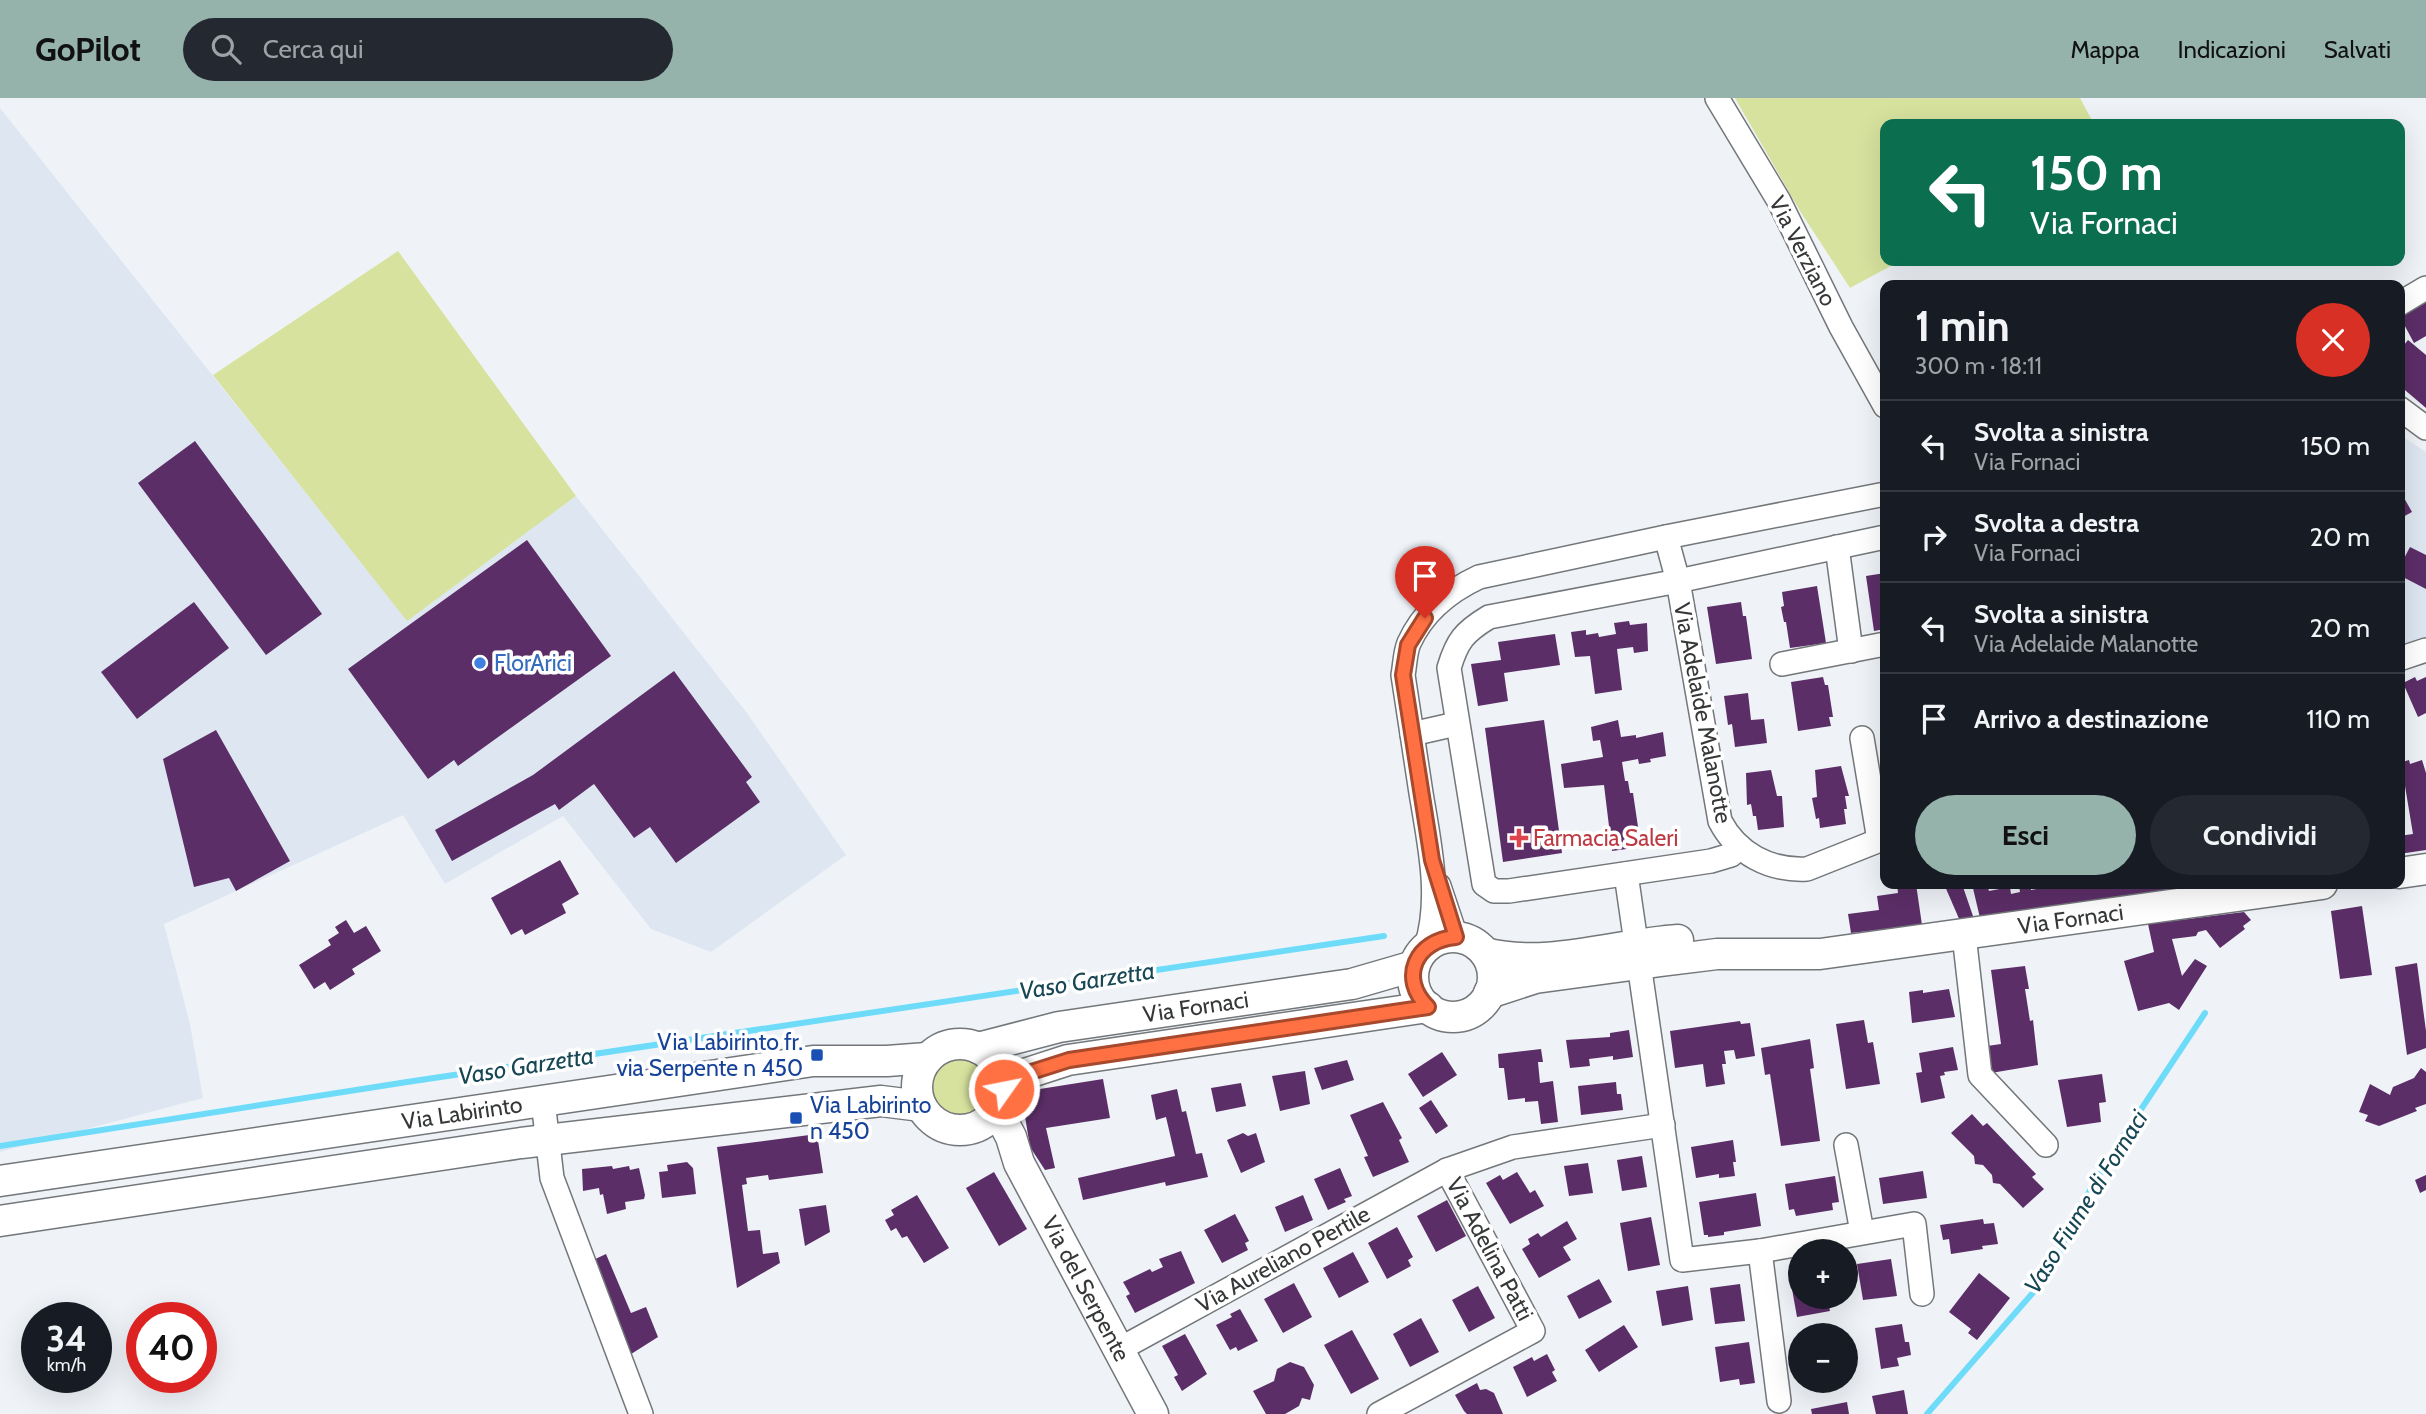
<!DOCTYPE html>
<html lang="it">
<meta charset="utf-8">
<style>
body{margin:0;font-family:Cabin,sans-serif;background:#242831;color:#f1f3f6;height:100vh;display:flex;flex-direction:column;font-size:26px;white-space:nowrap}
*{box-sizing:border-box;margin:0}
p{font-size:23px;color:#9ea1a6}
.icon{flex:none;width:38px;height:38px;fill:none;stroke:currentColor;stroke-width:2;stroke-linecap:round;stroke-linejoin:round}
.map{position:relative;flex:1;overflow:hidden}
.drawer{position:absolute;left:1880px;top:182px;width:525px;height:609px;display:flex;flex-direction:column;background:#171b24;border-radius:14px;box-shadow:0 7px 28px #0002}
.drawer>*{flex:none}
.banner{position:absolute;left:1880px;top:21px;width:525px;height:147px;border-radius:14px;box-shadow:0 7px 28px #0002;background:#0b6e4f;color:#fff;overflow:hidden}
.buttons{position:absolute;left:1788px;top:1141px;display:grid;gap:14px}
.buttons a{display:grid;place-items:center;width:70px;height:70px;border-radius:50%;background:#171b24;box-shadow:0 7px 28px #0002;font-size:35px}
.speed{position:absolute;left:21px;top:1204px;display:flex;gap:14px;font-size:35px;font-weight:700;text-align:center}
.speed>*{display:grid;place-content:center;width:91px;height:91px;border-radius:50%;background:#171b24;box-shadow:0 7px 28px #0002;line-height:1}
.speed small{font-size:18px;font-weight:400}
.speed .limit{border:10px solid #d22;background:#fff;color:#111}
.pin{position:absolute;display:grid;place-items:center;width:60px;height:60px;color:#fff;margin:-72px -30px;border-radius:50% 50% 50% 0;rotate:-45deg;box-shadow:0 0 7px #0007}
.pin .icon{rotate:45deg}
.me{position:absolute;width:77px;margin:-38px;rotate:57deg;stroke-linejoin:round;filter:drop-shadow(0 0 5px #0008)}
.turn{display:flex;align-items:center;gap:24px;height:147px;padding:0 35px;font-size:32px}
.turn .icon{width:91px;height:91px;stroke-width:2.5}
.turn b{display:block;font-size:49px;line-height:60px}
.round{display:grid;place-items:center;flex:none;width:74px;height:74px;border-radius:37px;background:#242831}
.head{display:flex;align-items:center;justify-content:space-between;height:119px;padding:0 35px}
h1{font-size:42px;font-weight:700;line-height:52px}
.action{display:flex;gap:14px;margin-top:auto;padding:14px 35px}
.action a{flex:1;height:80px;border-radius:42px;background:#95b2ab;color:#111;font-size:28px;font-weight:700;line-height:80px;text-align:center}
.action a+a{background:#242831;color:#f1f3f6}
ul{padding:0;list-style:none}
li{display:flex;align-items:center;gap:21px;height:91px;padding:0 35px;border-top:2px solid #363941}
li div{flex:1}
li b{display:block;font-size:26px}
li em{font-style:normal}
header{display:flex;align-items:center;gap:42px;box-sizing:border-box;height:98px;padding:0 35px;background:#95b2ab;color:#111}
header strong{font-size:33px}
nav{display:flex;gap:38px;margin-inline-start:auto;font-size:24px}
.search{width:490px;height:63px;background:#242831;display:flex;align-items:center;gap:18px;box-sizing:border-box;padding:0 24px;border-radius:38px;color:#9ea1a6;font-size:26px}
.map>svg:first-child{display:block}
.built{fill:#dee7f1}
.green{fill:#d7e29e}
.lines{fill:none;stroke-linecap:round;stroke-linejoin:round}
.stream{stroke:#6edcf9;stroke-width:6}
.building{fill:#5c2e68}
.minor-casing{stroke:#73777a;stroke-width:26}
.tertiary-casing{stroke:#73777a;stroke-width:33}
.minor{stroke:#fff;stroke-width:23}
.tertiary{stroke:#fff;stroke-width:30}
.route-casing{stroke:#a6492c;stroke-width:18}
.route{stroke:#ff7043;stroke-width:12}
.shop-dot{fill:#3f7fe0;stroke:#fff;stroke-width:2.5}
.health-dot{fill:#e0444e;stroke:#fff;stroke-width:2.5}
.transit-dot{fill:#1a4fb4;stroke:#fff;stroke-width:2.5}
.labels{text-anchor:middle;stroke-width:7;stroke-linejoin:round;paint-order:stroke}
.street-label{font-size:23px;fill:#353738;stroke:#fff}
.shop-label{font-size:23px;fill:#366cbe;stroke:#fff;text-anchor:start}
.health-label{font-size:23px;fill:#be3a42;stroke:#fff;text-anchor:start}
.transit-label{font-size:23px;fill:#164399;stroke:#fff;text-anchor:end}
.water-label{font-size:24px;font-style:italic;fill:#174754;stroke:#fff}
</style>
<header>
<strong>GoPilot</strong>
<div class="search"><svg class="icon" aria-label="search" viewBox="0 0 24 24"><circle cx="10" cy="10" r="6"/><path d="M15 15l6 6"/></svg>Cerca qui</div>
<nav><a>Mappa</a><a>Indicazioni</a><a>Salvati</a></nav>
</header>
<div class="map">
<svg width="2426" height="1316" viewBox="0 0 2426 1316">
<rect width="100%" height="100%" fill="#eff3f8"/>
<g class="built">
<polygon points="0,10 407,522 576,398 747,615 846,757 711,854 651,831 563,718 445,786 403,717 164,826 190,926 203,1000 0,1054"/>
<polygon points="2399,336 2426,354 2426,540 2399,549"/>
</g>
<g class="green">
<polygon points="1735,0 2080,0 2094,26 1885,26 1885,163 1900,163 1850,190 1800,113"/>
<polygon points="398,153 576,398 407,523 213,277"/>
<circle cx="961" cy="989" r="32"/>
</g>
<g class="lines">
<g class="stream">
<polyline points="0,1048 407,984 1384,838"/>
<polyline points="1927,1316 2044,1182 2059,1156 2073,1120 2126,1034 2205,915"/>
</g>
</g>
<g class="building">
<polygon points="2426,202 2426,238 2414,245 2399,217"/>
<polygon points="2408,242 2426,257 2426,310 2399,287 2399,253"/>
<polygon points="195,343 322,516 266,557 138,385"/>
<polygon points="2399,391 2412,414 2399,421"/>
<polygon points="527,442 611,558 458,668 454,662 428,681 348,571"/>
<polygon points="2410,449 2426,457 2426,491 2399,477 2399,470"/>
<polygon points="1885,475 1885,531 1874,533 1866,478"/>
<polygon points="1817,488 1826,545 1790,550 1786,524 1784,524 1781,509 1784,508 1782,494"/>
<polygon points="194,504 229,550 137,621 101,574"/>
<polygon points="1741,504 1743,518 1746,518 1752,561 1716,566 1707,509"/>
<polygon points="1629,523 1630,527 1647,525 1648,553 1634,555 1633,549 1617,551 1622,592 1595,596 1590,558 1575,559 1571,534 1586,532 1586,537 1598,535 1599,539 1616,536 1614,525"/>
<polygon points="1555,536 1560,567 1504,575 1508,603 1478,608 1471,566 1501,562 1498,544"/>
<polygon points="674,573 752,679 746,684 760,704 676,765 650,729 634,740 594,686 559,712 555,706 452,763 435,732 533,677"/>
<polygon points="1823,579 1825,587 1828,587 1833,619 1829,619 1831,628 1798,633 1791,584"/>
<polygon points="2415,579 2417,583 2426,579 2426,615 2418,619 2403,585"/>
<polygon points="1748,595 1751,622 1764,621 1767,645 1735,649 1732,626 1728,627 1724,598"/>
<polygon points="1544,622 1562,755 1503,764 1485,630"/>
<polygon points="1618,622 1621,639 1636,637 1636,640 1663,634 1666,658 1650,661 1651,664 1639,666 1638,661 1622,664 1625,683 1628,683 1630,695 1633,695 1641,749 1612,753 1604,687 1564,690 1561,666 1603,659 1600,642 1593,643 1591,629"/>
<polygon points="216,632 290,763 236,793 229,780 194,789 163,661"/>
<polygon points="2409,662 2410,666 2422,662 2426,675 2426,752 2399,756 2399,738 2413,736 2405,688 2399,689 2399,665"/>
<polygon points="1841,668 1849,698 1845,698 1847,711 1844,711 1846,726 1820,730 1819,720 1816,721 1812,700 1817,699 1815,672"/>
<polygon points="1771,672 1777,698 1782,698 1784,729 1758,732 1756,718 1753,718 1751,706 1747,707 1746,675"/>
<polygon points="560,762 579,796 562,806 566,815 525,837 522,831 511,837 491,800"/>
<polygon points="1897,786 1916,786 1922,827 1851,835 1848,816 1879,812 1877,798 1898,795"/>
<polygon points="1944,786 1962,786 1974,821 1960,823"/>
<polygon points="1972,786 1987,786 1989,793 2010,789 2011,796 2020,794 2019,788 2030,786 2031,792 2067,786 2186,786 2169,792 1980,820"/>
<polygon points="2362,808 2372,877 2340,881 2331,813"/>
<polygon points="2244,814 2251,822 2243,828 2245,831 2220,850 2206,832 2198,834 2196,838 2172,841 2182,878 2195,861 2207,868 2179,912 2169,905 2138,913 2124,863 2154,854 2148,826"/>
<polygon points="346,822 354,835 366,828 381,853 352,871 355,876 330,892 325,884 314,891 299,867 331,847 328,842 339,835 335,829"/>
<polygon points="2417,865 2426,933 2426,950 2407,957 2395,869"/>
<polygon points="2025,868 2029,891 2025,891 2030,923 2033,922 2038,967 1991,975 1987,948 2001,946 1991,872"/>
<polygon points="1949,891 1955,919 1912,925 1909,894 1923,892 1923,895"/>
<polygon points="1864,922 1868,945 1873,944 1880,986 1846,991 1836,926"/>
<polygon points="1740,923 1741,926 1750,925 1755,958 1736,961 1734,952 1724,953 1726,966 1722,966 1725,986 1706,989 1703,966 1675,970 1670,933"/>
<polygon points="1629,932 1633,959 1613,962 1613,958 1589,961 1590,968 1570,970 1566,942 1610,939 1610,935"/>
<polygon points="1810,941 1814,970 1810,971 1820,1043 1781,1048 1770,976 1765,977 1761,950"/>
<polygon points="1953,949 1958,972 1944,974 1945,977 1940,978 1945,1000 1921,1005 1916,975 1922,974 1919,955"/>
<polygon points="1541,951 1543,964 1538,964 1540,985 1553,983 1558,1024 1541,1026 1538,1003 1525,1004 1525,1000 1508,1002 1504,970 1499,970 1498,956"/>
<polygon points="1442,954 1457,977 1423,999 1408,976"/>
<polygon points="1347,962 1354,982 1322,992 1314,970"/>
<polygon points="2421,970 2426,974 2426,1006 2415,1010 2417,1013 2379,1028 2365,1023 2368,1017 2359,1014 2370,986 2390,997 2393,989 2414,980"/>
<polygon points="1305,973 1310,1006 1280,1013 1272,978"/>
<polygon points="2102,976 2106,1004 2099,1005 2101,1024 2067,1029 2058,982"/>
<polygon points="1103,981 1110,1020 1046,1030 1055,1070 1045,1072 1030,1049 1021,994"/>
<polygon points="1616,984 1617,996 1621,996 1623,1012 1581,1017 1578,988"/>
<polygon points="1241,985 1246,1008 1216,1014 1211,990"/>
<polygon points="1177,991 1182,1014 1186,1013 1196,1056 1202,1055 1208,1079 1166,1088 1165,1084 1083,1102 1078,1080 1175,1058 1166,1019 1156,1022 1151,997"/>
<polygon points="1431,1002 1448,1028 1436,1036 1419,1010"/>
<polygon points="1383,1004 1402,1040 1399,1042 1409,1064 1373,1079 1364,1059 1368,1058 1350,1017"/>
<polygon points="1972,1016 1983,1028 1987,1025 2036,1076 2032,1079 2044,1091 2023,1110 2000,1086 1993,1085 1992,1077 1983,1067 1975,1066 1974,1058 1951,1035"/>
<polygon points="1243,1035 1248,1038 1256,1035 1265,1064 1241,1075 1227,1042"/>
<polygon points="817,1036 823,1075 769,1082 768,1077 746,1080 747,1086 742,1087 748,1133 760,1132 763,1156 778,1154 780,1165 737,1190 717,1049"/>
<polygon points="1733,1042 1736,1064 1733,1064 1735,1078 1719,1080 1719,1076 1696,1080 1691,1049"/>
<polygon points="1642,1058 1647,1089 1622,1093 1617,1062"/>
<polygon points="687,1064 693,1070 696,1096 662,1100 659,1074 668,1073 667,1067"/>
<polygon points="1588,1065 1593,1095 1569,1098 1564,1068"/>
<polygon points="612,1068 613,1071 629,1068 630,1072 639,1070 645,1097 644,1101 625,1104 626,1111 607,1116 603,1096 600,1097 599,1090 583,1093 582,1071"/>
<polygon points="1340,1070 1352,1098 1344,1101 1346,1104 1328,1112 1314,1081"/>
<polygon points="1923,1073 1927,1100 1883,1106 1879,1080"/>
<polygon points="994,1074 1027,1131 999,1148 966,1090"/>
<polygon points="1517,1074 1530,1095 1535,1092 1544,1108 1510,1126 1486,1085 1500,1077 1503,1082"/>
<polygon points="2426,1077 2426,1092 2420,1095 2415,1082"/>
<polygon points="1835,1078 1839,1104 1832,1105 1833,1112 1796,1118 1794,1111 1789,1112 1785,1086"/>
<polygon points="1756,1095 1761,1128 1724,1134 1724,1137 1708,1139 1708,1137 1704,1137 1699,1104"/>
<polygon points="917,1097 949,1150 924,1165 907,1138 902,1140 896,1130 891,1133 885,1122 894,1117 891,1112"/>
<polygon points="1303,1097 1313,1122 1285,1134 1275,1109"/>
<polygon points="1447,1102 1466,1138 1436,1154 1417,1118"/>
<polygon points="826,1107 830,1134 805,1148 799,1111"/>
<polygon points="1235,1116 1249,1143 1245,1145 1248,1152 1222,1165 1204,1132"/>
<polygon points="1651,1119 1660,1167 1628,1173 1620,1125"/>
<polygon points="1983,1121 1984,1126 1994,1125 1998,1146 1982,1148 1983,1151 1951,1156 1949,1141 1943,1142 1940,1127"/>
<polygon points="1567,1123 1577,1141 1563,1149 1571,1162 1539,1180 1522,1151 1530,1146 1528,1141 1538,1135 1541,1139"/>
<polygon points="1397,1129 1413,1159 1408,1162 1411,1168 1387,1181 1368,1145"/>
<polygon points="1181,1153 1195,1185 1135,1215 1126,1198 1130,1196 1123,1184 1150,1171 1152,1174 1163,1169 1159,1161"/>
<polygon points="1353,1154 1369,1184 1339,1200 1323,1170"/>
<polygon points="606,1156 631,1215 646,1209 658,1239 628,1258 591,1163"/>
<polygon points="1891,1161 1897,1198 1863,1202 1857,1166"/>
<polygon points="1801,1172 1801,1199 1827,1199 1830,1213 1797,1219 1789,1174"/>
<polygon points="1979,1175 2010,1200 1977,1242 1968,1235 1971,1231 1949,1214"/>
<polygon points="1599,1181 1612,1204 1579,1221 1567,1198"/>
<polygon points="1294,1185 1312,1219 1283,1235 1264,1201"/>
<polygon points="1740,1186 1745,1223 1715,1226 1710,1190"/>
<polygon points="1478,1188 1495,1220 1469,1234 1452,1202"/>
<polygon points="1688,1188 1693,1222 1662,1228 1656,1193"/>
<polygon points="1240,1211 1258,1243 1238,1253 1236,1249 1230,1252 1216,1227 1232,1219 1230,1216"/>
<polygon points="1421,1220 1439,1254 1410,1269 1393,1236"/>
<polygon points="1902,1226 1905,1244 1909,1244 1911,1257 1897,1260 1899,1268 1881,1271 1875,1230"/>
<polygon points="1624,1227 1638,1249 1599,1274 1585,1252"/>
<polygon points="1352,1232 1379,1281 1351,1296 1324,1247"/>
<polygon points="1185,1236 1207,1276 1182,1293 1174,1279 1178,1277 1162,1248"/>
<polygon points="1850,1239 1854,1274 1846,1275 1846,1240"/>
<polygon points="1749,1244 1755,1285 1740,1287 1739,1281 1720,1284 1715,1249"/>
<polygon points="1547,1256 1555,1272 1552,1274 1557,1283 1527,1299 1513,1269 1532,1259 1534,1263"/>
<polygon points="1290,1264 1304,1269 1314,1287 1310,1302 1302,1300 1299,1308 1285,1316 1266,1316 1253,1293 1274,1283 1277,1271"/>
<polygon points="1477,1285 1480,1292 1486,1291 1494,1295 1503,1316 1467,1316 1464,1313 1455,1297"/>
<polygon points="1904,1292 1908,1316 1876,1316 1872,1298"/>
<polygon points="1847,1304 1849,1316 1812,1316 1811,1311"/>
</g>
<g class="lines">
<defs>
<g id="minor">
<polyline points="1717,0 1779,103 1841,229 1885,308"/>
<polyline points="2399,206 2426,190"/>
<polyline points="2399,310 2426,330"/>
<path d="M1666,439L1678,483L1720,723C1737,756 1770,773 1807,771L1885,740"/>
<polyline points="1837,449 1851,553"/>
<polyline points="2399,561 2426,552"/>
<polyline points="1782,566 1885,546"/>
<polyline points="1412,636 1456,626"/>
<polyline points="1862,640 1879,742"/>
<path d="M1739,749L1731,757L1711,763L1509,793H1494L1484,786L1449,570C1457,543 1464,534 1489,519L1678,483L1885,439"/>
<polyline points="1626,776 1682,1162 1760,1153 1914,1126 1922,1196"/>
<polyline points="1439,788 1456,839"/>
<polyline points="1964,837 1980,977 2046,1047"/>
<path d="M1426,849C1442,800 1429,744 1421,695C1415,655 1409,616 1403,577C1405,567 1405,554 1409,545C1423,514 1449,493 1479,479L1666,439L1885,396"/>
<polyline points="543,1003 552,1080 641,1316"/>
<polyline points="1846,1047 1862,1134"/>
<polyline points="1760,1153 1779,1303"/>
<polyline points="1120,1251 1447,1072"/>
<polyline points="1379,1316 1533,1233 1447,1072 1513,1049 1663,1027"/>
</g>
<g id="tertiary">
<polyline points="2399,775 2426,771"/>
<circle cx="1453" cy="879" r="40"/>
<path d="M1485,855C1545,871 1617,846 1678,842"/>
<path id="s1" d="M1489,895L1535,880L1661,863L1717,856H1820L2322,786"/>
<circle cx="960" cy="989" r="43"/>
<path id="s2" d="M978,950L1059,929L1352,886L1414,868"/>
<polyline points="1003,983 1068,962 1428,909"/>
<path id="s3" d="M997,1012L1011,1039L1019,1065L1153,1316"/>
<path id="s4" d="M0,1083L813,963H887L927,960"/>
<polyline points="0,1123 521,1045 881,1003 921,1008"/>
</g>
</defs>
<use href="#minor" class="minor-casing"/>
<use href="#tertiary" class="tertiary-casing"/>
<use href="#minor" class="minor"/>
<use href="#tertiary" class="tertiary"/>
</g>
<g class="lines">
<defs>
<path id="route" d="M1004,991L1003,983L1069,962L1428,909C1398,880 1416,842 1456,839L1432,762L1403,577L1408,547L1425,520"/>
</defs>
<use href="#route" class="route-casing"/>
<use href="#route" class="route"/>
</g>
<circle class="shop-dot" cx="480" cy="565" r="7"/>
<path class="health-dot" d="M1515.5 729.5h7v7h7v7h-7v7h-7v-7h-7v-7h7z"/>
<g class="transit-dot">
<rect x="810" y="950" width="14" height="14" rx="3.5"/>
<rect x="789" y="1013" width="14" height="14" rx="3.5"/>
</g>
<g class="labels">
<g class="street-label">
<text transform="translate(1803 153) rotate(63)" y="8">Via Verziano</text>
<text transform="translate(1703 615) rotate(79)" y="8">Via Adelaide Malanotte</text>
<text dy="8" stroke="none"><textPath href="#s1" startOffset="588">Via Fornaci</textPath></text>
<text dy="8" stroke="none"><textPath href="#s2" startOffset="222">Via Fornaci</textPath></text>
<text dy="8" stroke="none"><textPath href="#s4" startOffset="467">Via Labirinto</textPath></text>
<text transform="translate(1490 1151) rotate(62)" y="8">Via Adelina Patti</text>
<text transform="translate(1283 1161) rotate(-29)" y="8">Via Aureliano Pertile</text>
<text dy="8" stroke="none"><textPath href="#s3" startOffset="200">Via del Serpente</textPath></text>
</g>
<g class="shop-label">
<text x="494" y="573">FlorArici</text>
</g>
<g class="health-label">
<text x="1533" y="748">Farmacia Saleri</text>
</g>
<g class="transit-label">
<text x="803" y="952">Via Labirinto fr.<tspan x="803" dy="26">via Serpente n 450</tspan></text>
<text x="810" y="1015" text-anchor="start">Via Labirinto<tspan x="810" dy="26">n 450</tspan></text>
</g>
<g class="water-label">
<text transform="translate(1087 883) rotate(-9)" y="8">Vaso Garzetta</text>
<text transform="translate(526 968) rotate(-9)" y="8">Vaso Garzetta</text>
<text transform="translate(2086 1104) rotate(-58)" y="8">Vaso Fiume di Fornaci</text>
</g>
</g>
</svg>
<div class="buttons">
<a>+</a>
<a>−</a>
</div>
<div class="speed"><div>34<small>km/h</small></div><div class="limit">40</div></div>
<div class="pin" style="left:1425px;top:520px;background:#d93025"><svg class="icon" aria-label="arrive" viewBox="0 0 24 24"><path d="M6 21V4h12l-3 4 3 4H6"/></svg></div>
<svg class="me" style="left:1004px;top:991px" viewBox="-20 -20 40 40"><circle r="17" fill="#ff7043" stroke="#fff" stroke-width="3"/><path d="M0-11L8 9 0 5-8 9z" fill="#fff"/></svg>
<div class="banner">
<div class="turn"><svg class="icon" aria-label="left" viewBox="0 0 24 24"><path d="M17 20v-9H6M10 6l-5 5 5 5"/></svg><div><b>150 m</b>Via Fornaci</div></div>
</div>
<section class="drawer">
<div class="head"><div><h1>1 min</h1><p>300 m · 18:11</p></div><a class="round" style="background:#d93025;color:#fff"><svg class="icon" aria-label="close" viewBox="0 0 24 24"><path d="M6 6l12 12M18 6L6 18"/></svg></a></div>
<ul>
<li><svg class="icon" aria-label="left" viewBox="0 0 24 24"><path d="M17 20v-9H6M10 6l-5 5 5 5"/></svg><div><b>Svolta a sinistra</b><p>Via Fornaci</p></div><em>150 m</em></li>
<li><svg class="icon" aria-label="right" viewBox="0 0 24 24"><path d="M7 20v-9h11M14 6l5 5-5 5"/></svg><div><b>Svolta a destra</b><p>Via Fornaci</p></div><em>20 m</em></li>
<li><svg class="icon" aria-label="left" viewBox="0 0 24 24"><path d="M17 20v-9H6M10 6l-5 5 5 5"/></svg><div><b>Svolta a sinistra</b><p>Via Adelaide Malanotte</p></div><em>20 m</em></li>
<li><svg class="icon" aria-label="arrive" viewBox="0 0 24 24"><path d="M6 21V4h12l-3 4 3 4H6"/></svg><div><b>Arrivo a destinazione</b></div><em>110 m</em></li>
</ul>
<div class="action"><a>Esci</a><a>Condividi</a></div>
</section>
</div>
